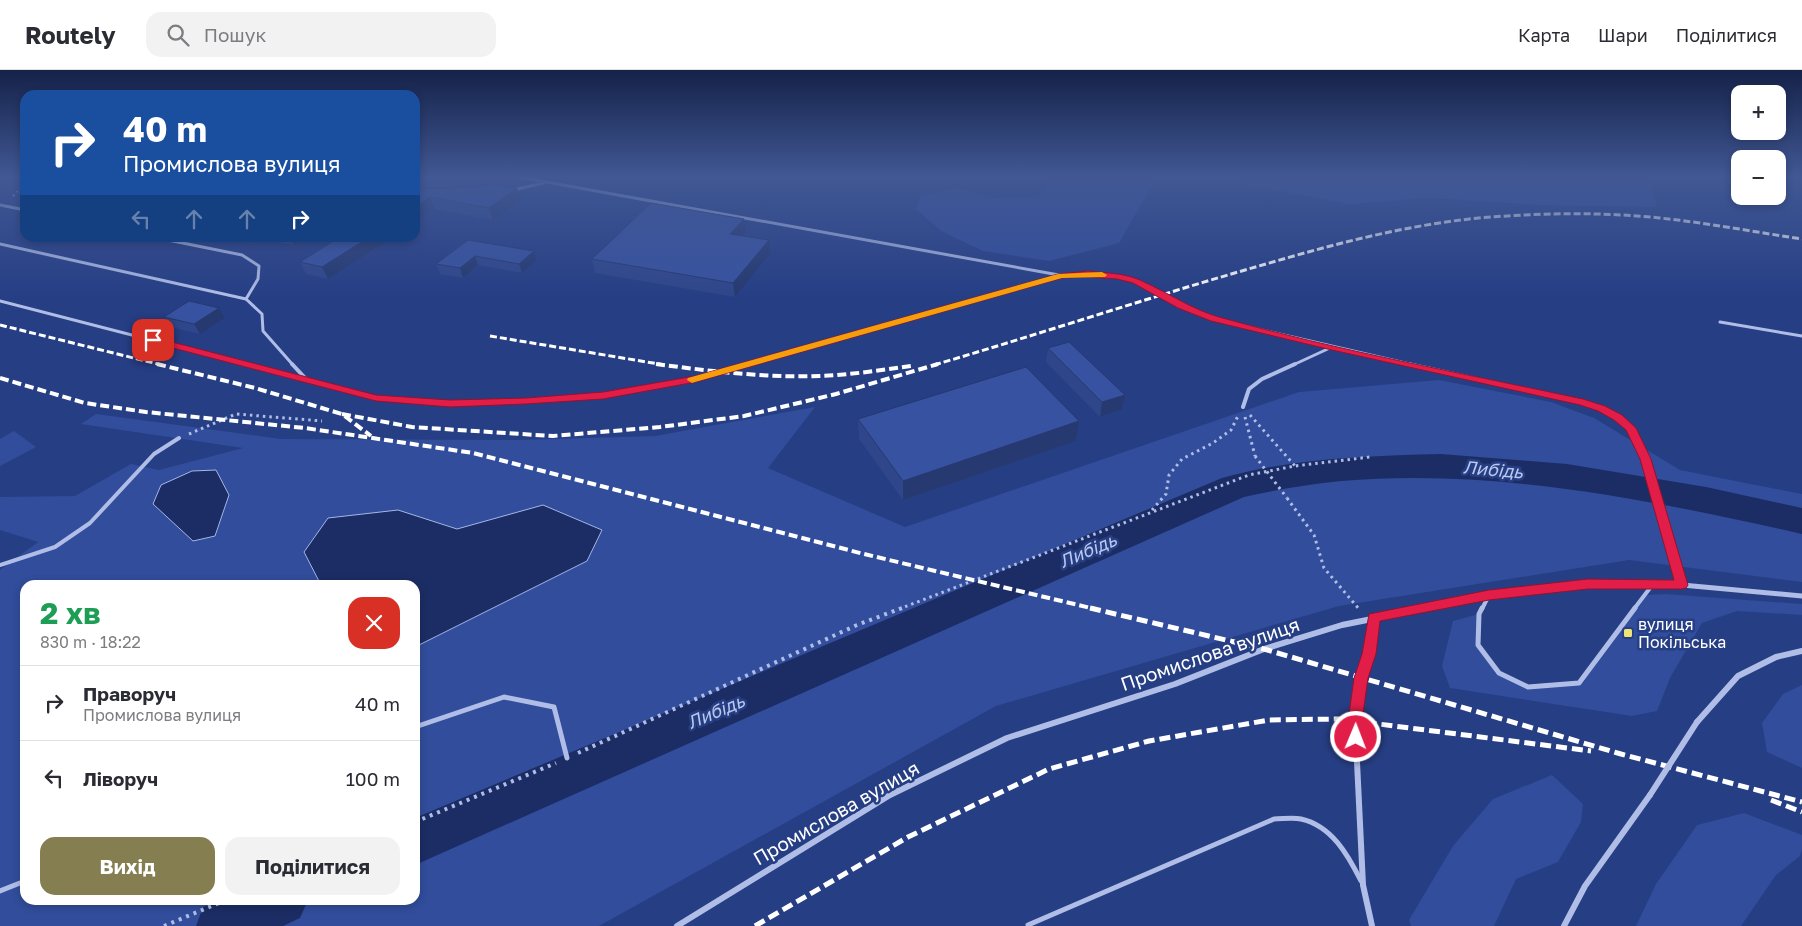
<!DOCTYPE html>
<html lang="uk">
<meta charset="utf-8">
<style>
body{margin:0;font-family:"Golos Text",sans-serif;background:#f2f2f3;color:#2b2b33;height:100vh;display:flex;flex-direction:column;font-size:19px;white-space:nowrap}
*{box-sizing:border-box;margin:0}
p{font-size:16px;color:#7c7c81}
.icon{flex:none;width:28px;height:28px;fill:none;stroke:currentColor;stroke-width:2;stroke-linecap:round;stroke-linejoin:round}
.map{position:relative;flex:1;overflow:hidden}
.panel{position:absolute;left:20px;top:510px;width:400px;height:325px;display:flex;flex-direction:column;background:#fff;border-radius:15px;box-shadow:0 2px 8px #0003}
.panel>*{flex:none}
.hud{position:absolute;left:20px;top:20px;width:400px;height:152px;border-radius:15px;box-shadow:0 2px 8px #0003;background:#1a4fa0;color:#fff;overflow:hidden}
.controls{position:absolute;left:1731px;top:15px;display:grid;gap:10px}
.controls a{display:grid;place-items:center;width:55px;height:55px;border-radius:10px;background:#fff;box-shadow:0 2px 8px #0003;font-size:25px}
.pin{position:absolute;display:grid;place-items:center;width:42px;height:42px;color:#fff;margin:-21px;border-radius:10px;box-shadow:0 2px 8px #0006}
.me{position:absolute;width:55px;margin:-28px;rotate:1deg;stroke-linejoin:round;filter:drop-shadow(0 0 4px #0008)}
.turn{display:flex;align-items:center;gap:18px;height:105px;padding:0 20px;font-size:22px}
.turn .icon{width:65px;height:65px;stroke-width:2.5}
.turn b{display:block;font-size:35px;line-height:42px}
.lanes{display:flex;align-items:center;height:48px;padding:0 20px;background:#0003;justify-content:center;gap:25px;direction:ltr}
.lanes .off{opacity:.35}
.round{display:grid;place-items:center;flex:none;width:52px;height:52px;border-radius:15px;background:#f2f2f3}
.head{display:flex;align-items:center;justify-content:space-between;height:85px;padding:0 20px}
h1{font-size:30px;font-weight:700;line-height:38px;color:#1e9e55}
.action{display:flex;gap:10px;margin-top:auto;padding:10px 20px}
.action a{flex:1;height:58px;border-radius:15px;background:#847e51;color:#fff;font-size:20px;font-weight:700;line-height:58px;text-align:center}
.action a+a{background:#f2f2f3;color:#2b2b33}
ul{padding:0;list-style:none}
li{display:flex;align-items:center;gap:15px;height:75px;padding:0 20px;border-top:1px solid #e1e1e2}
li div{flex:1}
li b{display:block;font-size:19px}
li em{font-style:normal}
header{display:flex;align-items:center;gap:30px;box-sizing:border-box;height:70px;padding:0 25px;background:#fff;border-bottom:1px solid #e1e1e2}
header strong{font-size:24px}
nav{display:flex;gap:28px;margin-inline-start:auto;font-size:18px}
.search{width:350px;height:45px;background:#f2f2f3;display:flex;align-items:center;gap:12px;box-sizing:border-box;padding:0 18px;border-radius:15px;color:#7c7c81;font-size:19px}
.map>svg:first-child{display:block}
.green{fill:#314d9b;fill-rule:evenodd}
.water{fill:#1b2d64;stroke:#a4b7e8}
.lines{fill:none;stroke-linecap:round;stroke-linejoin:round}
.river{fill:#1b2d64;fill-rule:evenodd}
.path-far2{stroke:#b0bee7;stroke-width:2.5;stroke-dasharray:2 3;stroke-linecap:butt}
.path-far1{stroke:#b0bee7;stroke-width:3;stroke-dasharray:2.5 4;stroke-linecap:butt}
.path{stroke:#b0bee7;stroke-width:4;stroke-dasharray:3 5;stroke-linecap:butt}
.service-far2{stroke:#b0bee7;stroke-width:3}
.service-far1{stroke:#b0bee7;stroke-width:4}
.service{stroke:#b0bee7;stroke-width:5}
.minor-far1{stroke:#b0bee7;stroke-width:5}
.minor{stroke:#b0bee7;stroke-width:6}
.rail-far2{stroke:#fff;stroke-width:3;stroke-dasharray:7 3;stroke-linecap:butt}
.rail-far1{stroke:#fff;stroke-width:4;stroke-dasharray:9 4;stroke-linecap:butt}
.rail{stroke:#fff;stroke-width:5;stroke-dasharray:11 5;stroke-linecap:butt}
.path-bridge{stroke:#b0bee7;stroke-width:3;stroke-dasharray:2.5 4;stroke-linecap:butt}
.minor-bridge{stroke:#b0bee7;stroke-width:6}
.wall{fill:#2f478a}
.shaded-wall{fill:#263970}
.building{fill:#3752a0;stroke:#263970}
.route{fill:#e11d48;stroke:#92132f}
.slow{fill:#f59e0b}
.poi-dot{fill:#f0e375;stroke:#263e84;stroke-width:2}
.labels{text-anchor:middle;stroke-width:5;stroke-linejoin:round;paint-order:stroke}
.poi-label{font-size:16px;fill:#fff;stroke:#263e84;text-anchor:start}
.water-label{font-size:18px;font-style:italic;fill:#bbc9ef;stroke:#263e84}
.near-street-label{font-size:19px;fill:#fff;stroke:#263e84}
</style>
<header>
<strong>Routely</strong>
<div class="search"><svg class="icon" aria-label="search" viewBox="0 0 24 24"><circle cx="10" cy="10" r="6"/><path d="M15 15l6 6"/></svg>Пошук</div>
<nav><a>Карта</a><a>Шари</a><a>Поділитися</a></nav>
</header>
<div class="map">
<svg width="1802" height="856" viewBox="0 0 1802 856">
<rect width="100%" height="100%" fill="#263e84"/>
<g class="green">
<polygon points="1046,107 1157,107 1119,173 1049,191 983,181 941,161 916,139 920,126 956,118 996,128 1038,126 1050,110"/>
<polygon points="1206,107 1612,107 1650,112 1657,137 1540,135 1430,128 1349,134"/>
<path d="M1439,310L1551,332L1594,348L1680,400L1802,424V512L1629,490L1339,536L996,636L599,856H0V500L38,472L0,460V427L75,426L131,394L159,400L243,378L81,354L96,344L281,369L518,370L655,366L815,337L768,398L905,457L1299,322ZM543,435L587,491L415,577V830H25V515H321L305,482L398,440L457,460Z"/>
<polygon points="14,361 36,377 0,396 0,369"/>
<polygon points="1666,524 1802,534 1802,545 1737,541 1702,553 1670,608 1657,641 1632,646 1450,618 1442,596 1453,551 1479,544 1478,575 1499,603 1528,617 1579,613 1645,525"/>
<polygon points="1802,615 1802,698 1767,682 1762,653 1783,624"/>
<polygon points="1552,705 1583,734 1581,752 1558,792 1516,809 1494,856 1411,856 1409,850 1453,776 1493,729"/>
<polygon points="1744,743 1802,765 1802,779 1800,786 1776,805 1741,856 1636,856 1656,814 1697,755"/>
</g>
<g class="water">
<polygon points="216,400 229,425 215,466 193,471 153,434 161,415 192,401"/>
<polygon points="543,435 602,460 587,491 415,577 415,515 321,515 304,482 328,448 398,440 457,459"/>
</g>
<g class="lines">
<g class="river">
<path d="M1441,384L1567,394L1706,417L1802,438V464C1651,430 1497,398 1341,411C1308,414 1276,420 1244,427L415,795V748L1222,408C1294,388 1367,386 1441,384Z"/>
<polygon points="221,830 308,830 300,848 283,856 196,856 203,837"/>
</g>
<polyline class="path-far2" points="13,126 21,118"/>
<g class="path-far1">
<polyline points="1250,345 1295,396"/>
<polyline points="1245,347 1255,386"/>
<polyline points="189,364 236,344 322,351"/>
<polyline points="1287,428 1314,465 1324,498 1359,539"/>
<polyline points="1152,440 1166,424 1169,405 1182,389 1213,373 1231,360 1238,346"/>
<polyline points="899,539 1249,405 1295,396 1370,387"/>
</g>
<g class="path">
<polyline points="578,683 857,555 902,538"/>
<polyline points="415,752 556,693"/>
<polyline points="164,856 226,830"/>
</g>
<g class="service-far2">
<polyline points="519,107 1059,205"/>
<polyline points="513,120 543,113"/>
<polyline points="0,135 25,140"/>
<polyline points="158,168 242,185 259,196 258,209 246,229 262,244 263,261 293,295"/>
<polyline points="0,174 246,229"/>
<polyline points="0,231 248,295"/>
<polyline points="1720,252 1802,266"/>
<polyline points="746,295 1061,206 1088,204 1118,206 1136,211 1181,236 1215,249 1414,295"/>
<polyline points="1293,295 1332,277"/>
</g>
<g class="service-far1">
<polyline points="243,294 376,328 450,333 526,331 603,325 696,309 750,294"/>
<polyline points="292,294 306,309"/>
<polyline points="1408,294 1583,332 1601,338 1630,358 1645,389 1682,515"/>
<polyline points="1243,337 1249,319 1262,309 1295,294"/>
<polyline points="0,495 55,477 90,453 154,384 179,368"/>
<polyline points="1482,539 1489,525"/>
<polyline points="1634,539 1653,514"/>
</g>
<g class="service">
<polyline points="1482,538 1479,544 1478,575 1499,603 1528,617 1579,613 1635,538"/>
<polyline points="415,657 504,627 554,637 567,688"/>
<polyline points="0,821 25,811"/>
<path d="M1028,855L1274,749C1283,749 1292,747 1301,749C1332,756 1348,785 1361,811"/>
</g>
<polyline class="minor-far1" points="1421,539 1489,525 1588,514 1682,515 1802,526"/>
<g class="minor">
<polyline points="1697,652 1738,606 1776,587 1802,581"/>
<polyline points="677,856 890,725 1007,668 1175,614 1264,579 1342,555 1427,538"/>
<polyline points="1372,856 1363,815 1355,651 1361,607 1369,584 1374,547"/>
<polyline points="1564,856 1585,816 1650,725"/>
</g>
<g class="rail-far2">
<polyline points="0,255 162,295"/>
<polyline points="490,266 665,295"/>
<path d="M934,295C1043,263 1150,227 1259,196C1334,174 1412,153 1491,147C1547,143 1604,142 1660,148C1708,153 1755,162 1802,169"/>
</g>
<g class="rail-far1">
<polyline points="157,294 255,318 342,344 371,366"/>
<path d="M656,294C710,301 765,308 820,306C850,305 881,300 911,296"/>
<polyline points="0,308 85,333 146,342 305,358 473,383 864,484 1095,539"/>
<polyline points="342,344 412,357 553,366 660,357 744,346 836,324 938,294"/>
</g>
<g class="rail">
<polyline points="1090,538 1264,579 1621,684 1802,732"/>
<polyline points="1771,730 1802,742"/>
<polyline points="755,856 908,767 1049,699 1149,671 1269,650 1339,649 1591,681"/>
</g>
<polyline class="path-bridge" points="1255,386 1287,428"/>
<polyline class="minor-bridge" points="1650,725 1697,652"/>
</g>
<g class="wall">
<polygon points="415,107 494,107 495,109 486,115 517,118 520,130 493,150 434,139 415,151"/>
<polygon points="744,149 746,162 742,166 770,184 735,227 595,203 592,189"/>
<polygon points="260,168 305,168 294,175"/>
<polygon points="338,168 328,209 306,204 300,192"/>
<polygon points="468,170 536,191 522,203 478,195 463,208 440,204 436,194"/>
<polygon points="219,238 225,248 200,264 170,257 164,247"/>
<polygon points="1048,278 1125,325 1122,339 1100,347 1046,292"/>
<polygon points="858,349 1079,351 1076,371 903,430 859,369"/>
</g>
<g class="shaded-wall">
<polygon points="477,107 494,107 495,109 476,122 473,110"/>
<polygon points="517,118 520,130 493,150 489,138"/>
<polygon points="430,127 434,139 415,151 415,137"/>
<polygon points="744,149 746,162 732,177 730,164"/>
<polygon points="290,168 305,168 294,175"/>
<polygon points="368,168 391,168 328,209 322,197"/>
<polygon points="769,170 770,184 735,227 733,213"/>
<polygon points="534,181 536,191 522,203 519,194"/>
<polygon points="475,186 478,195 463,208 460,198"/>
<polygon points="219,238 225,248 200,264 194,254"/>
<polygon points="1125,325 1122,339 1100,347 1102,332"/>
<polygon points="1079,351 1076,371 903,430 903,411"/>
</g>
<g class="building">
<polygon points="415,107 477,107 473,110 415,113"/>
<polygon points="492,114 517,118 489,138 430,127 415,137 415,119 475,117"/>
<polygon points="651,133 744,149 730,164 769,170 733,213 592,189"/>
<polygon points="338,168 368,168 322,197 300,192"/>
<polygon points="468,170 534,181 519,194 475,186 460,198 436,194"/>
<polygon points="189,231 219,238 194,254 164,247"/>
<polygon points="1069,272 1125,325 1102,332 1048,278"/>
<polygon points="1026,297 1079,351 903,411 858,349"/>
</g>
<linearGradient id="sky" x2="0" y2="1"><stop stop-color="#152249"/><stop offset="0.47" stop-color="#415894"/><stop offset="1" stop-color="#415894" stop-opacity="0"/></linearGradient>
<rect width="1802" height="227" fill="url(#sky)"/>
<path class="route" d="M1088,201C1106,203 1124,203 1140,210C1167,222 1191,239 1219,247C1339,281 1462,303 1583,329L1605,336L1622,345L1636,358L1651,389L1688,515L1686,518L1682,519H1588L1489,530L1380,551L1376,584L1368,608L1362,651L1363,667L1361,672L1356,674L1351,672L1348,651L1354,608L1362,584L1369,544L1489,520L1588,509L1674,510L1640,389L1626,360L1614,350L1598,341L1580,335L1332,280L1211,251L1178,238L1133,213L1117,209L1088,207L1062,208L696,312L603,329L526,334L450,337L376,331L150,272L148,270L153,267L376,325L450,330L526,328L603,322L695,306L1058,204Z"/>
<polygon class="slow" points="1102,202 1107,205 1105,207 1062,208 695,312 692,313 687,310 688,308 1058,204"/>
<rect class="poi-dot" x="1623" y="558" width="10" height="10" rx="2.5"/>
<g class="labels">
<g class="poi-label">
<text x="1638" y="560">вулиця<tspan x="1638" dy="18">Покільська</tspan></text>
</g>
<g class="water-label">
<text transform="translate(1493 400) rotate(5)" y="6">Либідь</text>
<text transform="translate(1088 481) rotate(-23)" y="6">Либідь</text>
<text transform="translate(716 642) rotate(-23)" y="6">Либідь</text>
</g>
<g class="near-street-label">
<text transform="translate(1210 584) rotate(-19)" y="7">Промислова вулиця</text>
<text transform="translate(836 743) rotate(-30)" y="7">Промислова вулиця</text>
</g>
</g>
</svg>
<div class="controls">
<a>+</a>
<a>−</a>
</div>
<div class="pin" style="left:153px;top:270px;background:#d93025"><svg class="icon" aria-label="arrive" viewBox="0 0 24 24"><path d="M6 21V4h12l-3 4 3 4H6"/></svg></div>
<svg class="me" style="left:1356px;top:667px" viewBox="-20 -20 40 40"><circle r="17" fill="#e11d48" stroke="#fff" stroke-width="3"/><path d="M0-11L8 9 0 5-8 9z" fill="#fff"/></svg>
<div class="hud">
<div class="turn"><svg class="icon" aria-label="right" viewBox="0 0 24 24"><path d="M7 20v-9h11M14 6l5 5-5 5"/></svg><div><b>40 m</b>Промислова вулиця</div></div>
<div class="lanes"><svg class="icon off" aria-label="left" viewBox="0 0 24 24"><path d="M17 20v-9H6M10 6l-5 5 5 5"/></svg><svg class="icon off" aria-label="ahead" viewBox="0 0 24 24"><path d="M12 20V5M6 11l6-6 6 6"/></svg><svg class="icon off" aria-label="ahead" viewBox="0 0 24 24"><path d="M12 20V5M6 11l6-6 6 6"/></svg><svg class="icon" aria-label="right" viewBox="0 0 24 24"><path d="M7 20v-9h11M14 6l5 5-5 5"/></svg></div>
</div>
<section class="panel">
<div class="head"><div><h1>2 хв</h1><p>830 m · 18:22</p></div><a class="round" style="background:#d93025;color:#fff"><svg class="icon" aria-label="close" viewBox="0 0 24 24"><path d="M6 6l12 12M18 6L6 18"/></svg></a></div>
<ul>
<li><svg class="icon" aria-label="right" viewBox="0 0 24 24"><path d="M7 20v-9h11M14 6l5 5-5 5"/></svg><div><b>Праворуч</b><p>Промислова вулиця</p></div><em>40 m</em></li>
<li><svg class="icon" aria-label="left" viewBox="0 0 24 24"><path d="M17 20v-9H6M10 6l-5 5 5 5"/></svg><div><b>Ліворуч</b></div><em>100 m</em></li>
</ul>
<div class="action"><a>Вихід</a><a>Поділитися</a></div>
</section>
</div>
